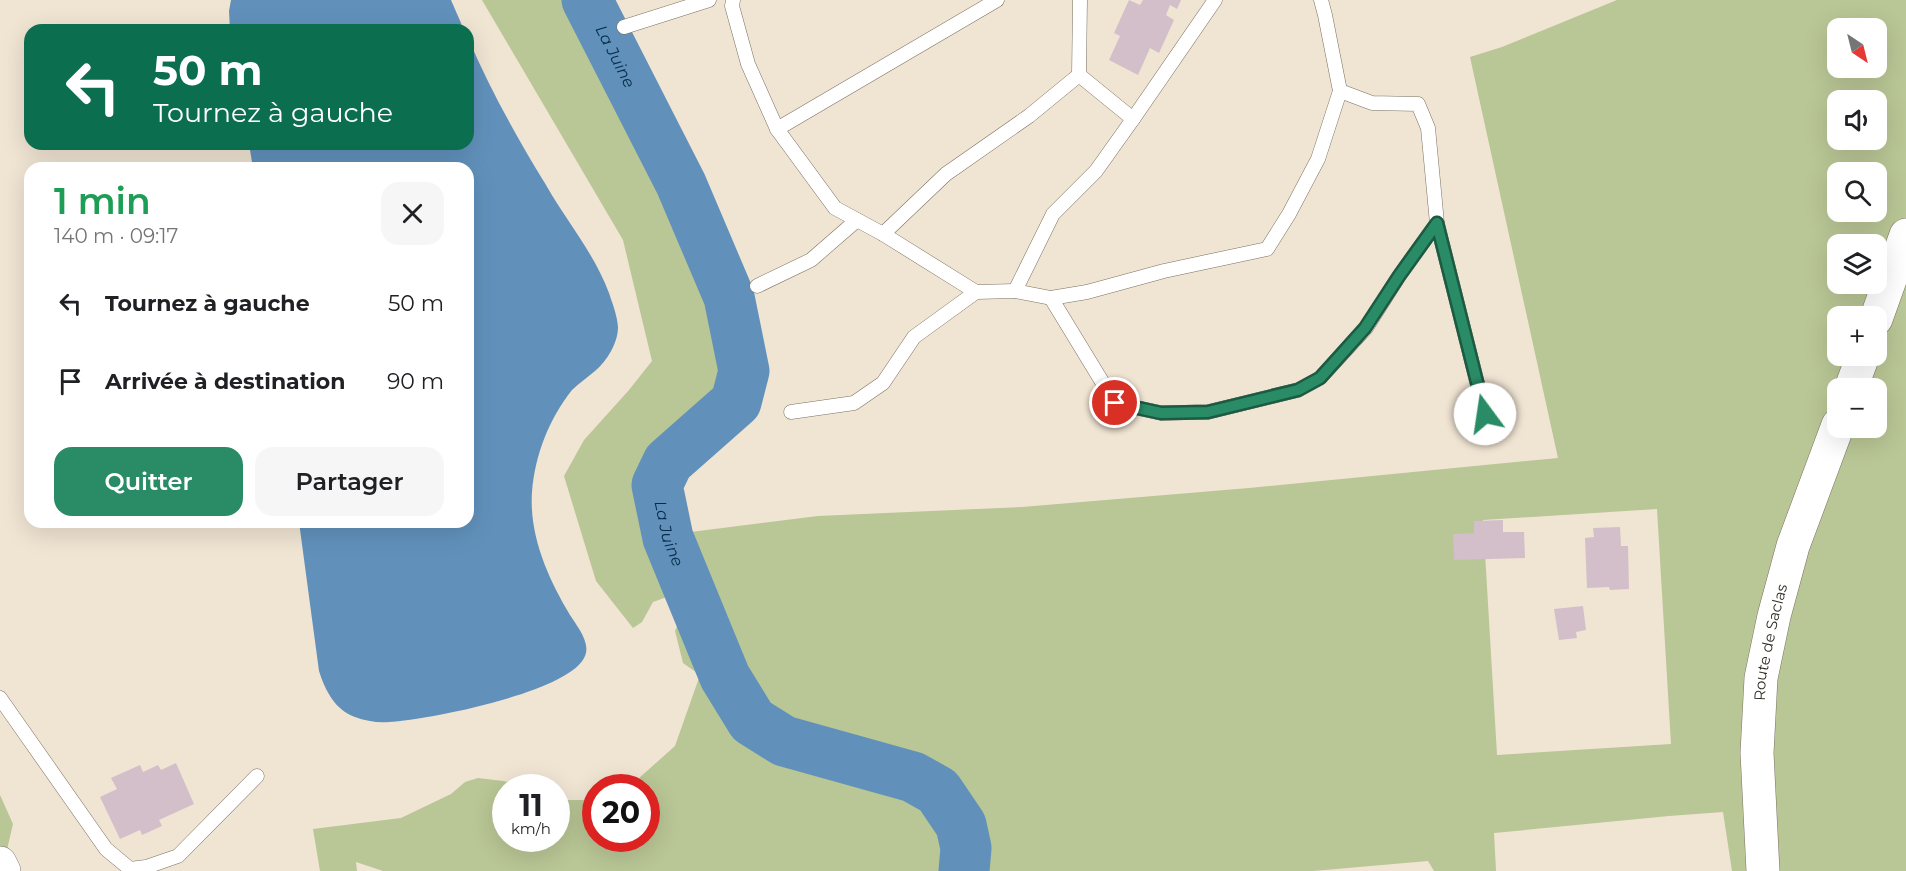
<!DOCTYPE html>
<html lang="fr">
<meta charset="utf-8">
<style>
body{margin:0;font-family:Montserrat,sans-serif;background:#f6f6f6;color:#202124;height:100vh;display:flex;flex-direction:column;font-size:22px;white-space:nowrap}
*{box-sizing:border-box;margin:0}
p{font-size:20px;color:#757577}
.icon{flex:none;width:33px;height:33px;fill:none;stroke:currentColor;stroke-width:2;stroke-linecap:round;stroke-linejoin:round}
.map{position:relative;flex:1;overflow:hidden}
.side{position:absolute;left:24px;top:162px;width:450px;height:366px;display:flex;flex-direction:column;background:#fff;border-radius:18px;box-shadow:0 6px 24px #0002}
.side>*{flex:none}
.banner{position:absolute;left:24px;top:24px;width:450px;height:126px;border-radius:18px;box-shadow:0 6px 24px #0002;background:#0b6e4f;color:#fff;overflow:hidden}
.needle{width:39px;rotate:145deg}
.fabs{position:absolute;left:1827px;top:18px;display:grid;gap:12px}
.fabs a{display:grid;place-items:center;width:60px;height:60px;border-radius:12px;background:#fff;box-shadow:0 6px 24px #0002;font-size:30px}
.speed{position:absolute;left:492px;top:774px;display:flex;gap:12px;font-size:30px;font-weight:700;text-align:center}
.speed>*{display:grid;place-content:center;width:78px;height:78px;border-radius:50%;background:#fff;box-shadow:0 6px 24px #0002;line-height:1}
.speed small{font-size:15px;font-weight:400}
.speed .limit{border:9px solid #d22;background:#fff;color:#111}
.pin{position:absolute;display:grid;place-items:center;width:51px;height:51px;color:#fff;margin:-26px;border:3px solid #fff;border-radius:50%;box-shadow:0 2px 6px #0007}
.me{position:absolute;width:66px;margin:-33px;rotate:346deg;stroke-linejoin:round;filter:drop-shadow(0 0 4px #0008)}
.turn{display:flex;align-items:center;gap:21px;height:126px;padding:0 30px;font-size:27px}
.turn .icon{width:78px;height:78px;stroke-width:2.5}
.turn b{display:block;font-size:42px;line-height:51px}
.round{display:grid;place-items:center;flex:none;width:63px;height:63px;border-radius:18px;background:#f6f6f6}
.overview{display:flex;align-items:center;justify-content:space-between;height:102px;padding:0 30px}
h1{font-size:36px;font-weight:600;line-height:45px;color:#1e9e55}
.primary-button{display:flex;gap:12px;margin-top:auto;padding:12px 30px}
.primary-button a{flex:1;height:69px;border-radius:18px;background:#2a8c67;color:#fff;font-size:24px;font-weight:600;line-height:69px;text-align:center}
.primary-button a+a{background:#f6f6f6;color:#202124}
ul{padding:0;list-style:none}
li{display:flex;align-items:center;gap:18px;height:78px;padding:0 30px}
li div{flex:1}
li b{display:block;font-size:22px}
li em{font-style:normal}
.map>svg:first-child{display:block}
.green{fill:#b9c695;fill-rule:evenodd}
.water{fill:#6191bb}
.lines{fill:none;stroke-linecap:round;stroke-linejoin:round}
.river{stroke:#6191bb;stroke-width:51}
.building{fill:#d3bfca}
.service-casing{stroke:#7c7162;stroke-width:15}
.tertiary-casing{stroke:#7c7162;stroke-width:34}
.secondary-casing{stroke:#7c7162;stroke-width:34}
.service{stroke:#fff;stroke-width:14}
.tertiary{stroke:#fff;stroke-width:33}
.secondary{stroke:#fff;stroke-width:33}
.route-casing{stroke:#1b5b43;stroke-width:15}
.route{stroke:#2a8c67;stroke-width:10}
.labels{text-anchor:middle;stroke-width:5;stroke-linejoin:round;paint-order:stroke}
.street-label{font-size:15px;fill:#302c25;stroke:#fef2e0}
.water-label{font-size:16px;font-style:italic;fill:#062c49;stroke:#fef2e0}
</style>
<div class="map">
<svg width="1906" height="871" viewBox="0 0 1906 871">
<rect width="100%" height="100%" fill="#f0e4d3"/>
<g class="green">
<path d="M482,0H610L699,174L681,184L734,310L744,368L737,401L668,462L659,484L667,535L818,516L1022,507L1249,488L1558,458L1470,57L1502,47L1617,0H1906V871H1732L1723,812L1669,816L1494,833L1496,871H1434L1428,861L1313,871H383L356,862L357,871H320L313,829L401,818L451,794L465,782L478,778L503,781L518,784L521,787L506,788V838H556L557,800H595L596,838H646V788L629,787L675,746L700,675L683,663L675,631L684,610L675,594L653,602L642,622L633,628L596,581L564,476L584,440L629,390L652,361L623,240ZM1838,28H1876V68H1838ZM1838,100H1876V140H1838ZM1838,172H1876V212H1838ZM1838,244H1876V284H1838ZM1838,316H1876V356H1838ZM1838,388H1876V428H1838ZM1657,509L1671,744L1497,755L1483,520Z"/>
<polygon points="0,795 13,824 2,871 0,871"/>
</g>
<g class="water">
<polygon points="231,0 451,0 464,30 230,30 229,11"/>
<path d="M468,38C490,89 517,138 546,185C567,222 594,253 609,293C613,305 617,315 618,327C618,343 607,361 595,371C588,377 579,383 572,390C549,419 535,455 532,492C529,536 548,578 570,615C576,625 591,642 585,656C571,692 427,720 389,722C378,723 365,721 355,717C335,710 325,690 319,671L299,522H468V168H253L249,144H468Z"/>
</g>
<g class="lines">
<path class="river" id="s1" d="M587,0L681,184L729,297L744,371L736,402L668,462L657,485L668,538L725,677L752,721L784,741L913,777L938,791L961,825L966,848L964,871"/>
</g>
<g class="building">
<polygon points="1129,0 1140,5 1143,0 1181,0 1177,9 1170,5 1166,15 1174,20 1159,53 1150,48 1138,75 1109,60 1120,36 1114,33"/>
<polygon points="1503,520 1503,532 1524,532 1525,558 1454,560 1453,534 1474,533 1474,521"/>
<polygon points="1620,527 1621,546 1628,546 1629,589 1610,590 1609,587 1587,588 1585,538 1594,537 1593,528"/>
<polygon points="1583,606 1586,630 1576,632 1577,638 1559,640 1554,609"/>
<polygon points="176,763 194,804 159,820 162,826 142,835 140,830 120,839 100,797 117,789 111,778 140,765 143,772 158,765 161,770"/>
</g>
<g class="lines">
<defs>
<g id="service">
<polyline points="733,0 732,6 748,64 777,129 835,208 883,234 976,292 1015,291 1051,298 1087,292 1164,271 1267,249 1289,214 1318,159 1340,91 1325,15 1321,0"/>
<polyline points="624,27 709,0"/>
<polyline points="1340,91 1372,103 1418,104 1428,128 1437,223 1485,414"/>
<polyline points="1133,119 1215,0"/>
<polyline points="777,129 997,0"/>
<polyline points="883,234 946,174 1029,116 1079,75"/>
<polyline points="757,286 811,260 857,220"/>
<polyline points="1015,291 1053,214 1096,171 1133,119 1079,75 1080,0"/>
<polyline points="1051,298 1115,403 1161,413 1208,412 1298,390 1320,378 1366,328 1399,276 1437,223"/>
<polyline points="791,412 854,403 883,383 914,337 976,292"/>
<polyline points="0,698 106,849 130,869 146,867 178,856 257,776"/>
</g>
<polyline id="tertiary" points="0,863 4,871"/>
<g id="secondary">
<polyline points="1876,319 1906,235"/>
<polyline points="1851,388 1863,356"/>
<path id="s2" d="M1763,871L1757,753L1761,678L1774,616L1793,546L1838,425"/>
</g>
</defs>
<use href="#service" class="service-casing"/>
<use href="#tertiary" class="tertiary-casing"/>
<use href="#secondary" class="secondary-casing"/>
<use href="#service" class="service"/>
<use href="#tertiary" class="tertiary"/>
<use href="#secondary" class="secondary"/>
</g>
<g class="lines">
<defs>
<polyline id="route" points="1115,403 1161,413 1208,412 1298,390 1320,378 1365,328 1399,276 1437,223 1485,414"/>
</defs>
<use href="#route" class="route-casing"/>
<use href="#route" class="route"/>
</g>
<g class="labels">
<g class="street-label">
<text dy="5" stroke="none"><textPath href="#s2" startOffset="230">Route de Saclas</textPath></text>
</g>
<g class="water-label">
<text dy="6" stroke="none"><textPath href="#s1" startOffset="63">La Juine</textPath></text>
<text dy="6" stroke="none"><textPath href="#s1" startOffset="603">La Juine</textPath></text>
</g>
</g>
</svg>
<div class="fabs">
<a><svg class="needle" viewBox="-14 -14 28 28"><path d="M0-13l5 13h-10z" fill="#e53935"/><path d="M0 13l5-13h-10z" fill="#757577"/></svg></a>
<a><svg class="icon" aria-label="sound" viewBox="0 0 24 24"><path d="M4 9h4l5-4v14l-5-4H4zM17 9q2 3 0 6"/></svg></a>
<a><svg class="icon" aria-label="search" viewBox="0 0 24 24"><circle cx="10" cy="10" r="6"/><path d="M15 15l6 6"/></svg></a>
<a><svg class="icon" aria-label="layers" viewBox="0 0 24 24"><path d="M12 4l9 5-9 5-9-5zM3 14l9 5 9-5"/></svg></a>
<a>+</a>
<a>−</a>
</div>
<div class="speed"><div>11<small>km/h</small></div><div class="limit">20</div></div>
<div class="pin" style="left:1115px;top:403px;background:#d93025"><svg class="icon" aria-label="arrive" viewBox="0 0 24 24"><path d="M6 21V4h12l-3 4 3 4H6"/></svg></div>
<svg class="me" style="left:1485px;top:414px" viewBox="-20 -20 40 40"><circle r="19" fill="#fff"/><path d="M0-13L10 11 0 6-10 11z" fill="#2a8c67"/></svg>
<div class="banner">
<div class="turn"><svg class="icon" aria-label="left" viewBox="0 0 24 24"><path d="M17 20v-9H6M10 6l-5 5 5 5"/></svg><div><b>50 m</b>Tournez à gauche</div></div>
</div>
<section class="side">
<div class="overview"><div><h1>1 min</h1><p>140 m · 09:17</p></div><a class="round"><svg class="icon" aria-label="close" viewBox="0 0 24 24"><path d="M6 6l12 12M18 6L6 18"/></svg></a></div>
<ul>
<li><svg class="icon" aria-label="left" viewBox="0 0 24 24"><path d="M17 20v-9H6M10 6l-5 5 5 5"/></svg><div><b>Tournez à gauche</b></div><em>50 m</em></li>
<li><svg class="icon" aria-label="arrive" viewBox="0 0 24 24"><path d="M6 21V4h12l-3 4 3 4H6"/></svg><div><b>Arrivée à destination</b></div><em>90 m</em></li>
</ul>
<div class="primary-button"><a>Quitter</a><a>Partager</a></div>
</section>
</div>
